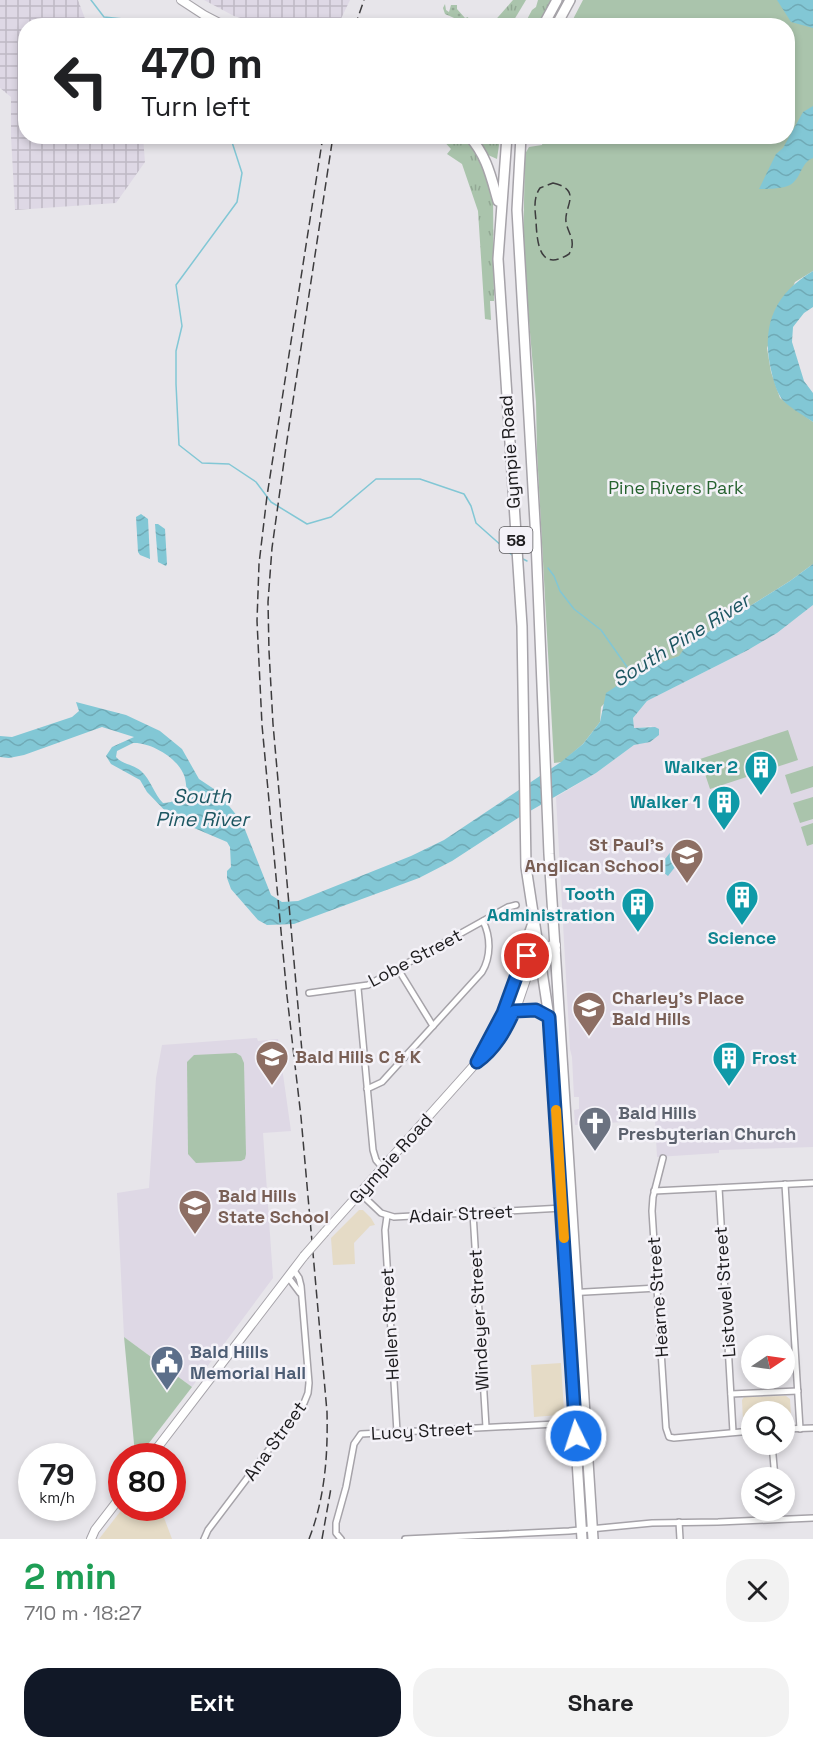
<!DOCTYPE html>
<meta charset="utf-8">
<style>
body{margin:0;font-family:"Space Grotesk",sans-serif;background:#f2f2f2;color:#202124;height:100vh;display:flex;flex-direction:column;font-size:22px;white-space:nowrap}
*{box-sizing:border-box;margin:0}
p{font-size:20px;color:#757577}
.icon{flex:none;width:33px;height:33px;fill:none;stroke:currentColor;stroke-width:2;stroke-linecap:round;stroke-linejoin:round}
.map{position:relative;height:1539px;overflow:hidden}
.side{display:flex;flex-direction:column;background:#fff;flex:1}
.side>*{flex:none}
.top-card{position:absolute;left:18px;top:18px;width:777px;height:126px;border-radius:24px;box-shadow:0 3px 9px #0003;background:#fff;color:#202124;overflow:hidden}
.needle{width:39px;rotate:77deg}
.tools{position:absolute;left:741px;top:1335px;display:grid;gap:12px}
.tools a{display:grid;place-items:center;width:54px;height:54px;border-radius:50%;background:#fff;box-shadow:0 3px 9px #0003;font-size:30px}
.speed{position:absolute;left:18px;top:1443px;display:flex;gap:12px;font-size:30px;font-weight:700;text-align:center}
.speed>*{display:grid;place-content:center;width:78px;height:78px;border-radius:50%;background:#fff;box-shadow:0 3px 9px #0003;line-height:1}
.speed small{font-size:15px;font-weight:400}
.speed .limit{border:9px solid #d22;background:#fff;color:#111}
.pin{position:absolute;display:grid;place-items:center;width:51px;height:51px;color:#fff;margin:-26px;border:3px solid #fff;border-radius:50%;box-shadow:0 2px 6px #0007}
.me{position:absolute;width:66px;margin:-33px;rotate:356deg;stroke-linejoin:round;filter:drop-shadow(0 0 4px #0008)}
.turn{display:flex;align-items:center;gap:21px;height:126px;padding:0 24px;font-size:27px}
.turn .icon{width:78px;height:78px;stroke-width:2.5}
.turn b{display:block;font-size:42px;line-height:51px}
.round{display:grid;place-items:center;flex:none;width:63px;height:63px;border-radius:24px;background:#f2f2f2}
.overview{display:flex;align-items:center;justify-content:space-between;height:102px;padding:0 24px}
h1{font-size:36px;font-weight:600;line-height:45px;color:#1e9e55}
.primary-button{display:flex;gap:12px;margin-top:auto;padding:12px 24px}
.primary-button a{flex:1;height:69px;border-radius:24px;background:#111827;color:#fff;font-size:24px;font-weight:600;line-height:69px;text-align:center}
.primary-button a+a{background:#f2f2f2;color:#202124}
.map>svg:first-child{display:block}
.commercial{fill:#e5dbc6}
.industrial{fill:url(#industrial-grid)}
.built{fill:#ded8e5}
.grass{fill:url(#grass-tufts)}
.park{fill:#aac4ac}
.garden{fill:url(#garden-dots)}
.water{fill:url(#water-waves);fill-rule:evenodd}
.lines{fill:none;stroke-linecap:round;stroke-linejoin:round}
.stream{stroke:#82c7d5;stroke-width:1.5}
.street-casing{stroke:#a6a3a9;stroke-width:8}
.secondary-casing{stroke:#a6a3a9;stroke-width:10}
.highway-casing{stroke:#a6a3a9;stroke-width:12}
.street{stroke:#fff;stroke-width:5}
.secondary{stroke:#fff;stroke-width:8}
.highway{stroke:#fff;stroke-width:9}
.rail{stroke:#3d3c3e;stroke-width:1.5;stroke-dasharray:9 4.5;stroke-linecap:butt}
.secondary-bridge-casing{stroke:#a6a3a9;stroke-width:10;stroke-linecap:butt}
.secondary-bridge{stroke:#fff;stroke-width:8}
.route-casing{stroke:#114b97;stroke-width:15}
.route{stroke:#1a73e8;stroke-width:10}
.slow{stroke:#f59e0b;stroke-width:10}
.labels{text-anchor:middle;stroke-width:5;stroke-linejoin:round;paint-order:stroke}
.shield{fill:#f4f2f8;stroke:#5d5c5f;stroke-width:1.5}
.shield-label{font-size:16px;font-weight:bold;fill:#1c1b1d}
.street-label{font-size:18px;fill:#1c1b1d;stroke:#f4f2f8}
.park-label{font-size:18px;fill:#276330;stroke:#f4f2f8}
.culture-label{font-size:18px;font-weight:bold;fill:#0d838f;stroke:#f4f2f8;text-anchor:end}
.education-label{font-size:18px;font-weight:bold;fill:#785e54;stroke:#f4f2f8;text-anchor:start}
.worship-label{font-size:18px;font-weight:bold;fill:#5b616d;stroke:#f4f2f8;text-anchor:start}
.service-label{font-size:18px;font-weight:bold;fill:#4e5e75;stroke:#f4f2f8;text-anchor:start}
.water-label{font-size:20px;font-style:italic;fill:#1c5661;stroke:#f4f2f8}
</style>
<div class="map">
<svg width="813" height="1539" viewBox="0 0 813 1539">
<defs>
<pattern id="industrial-grid" width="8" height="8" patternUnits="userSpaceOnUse" patternTransform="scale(1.5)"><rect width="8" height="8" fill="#ded8e5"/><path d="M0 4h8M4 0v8" fill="none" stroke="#beb9c4"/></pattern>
<pattern id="grass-tufts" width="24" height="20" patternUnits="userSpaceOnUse" patternTransform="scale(1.5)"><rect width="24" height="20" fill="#aac4ac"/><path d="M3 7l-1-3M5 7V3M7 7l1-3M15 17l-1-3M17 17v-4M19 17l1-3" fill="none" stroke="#92a894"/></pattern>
<pattern id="garden-dots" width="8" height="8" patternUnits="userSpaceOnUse" patternTransform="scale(1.5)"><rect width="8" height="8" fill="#aac4ac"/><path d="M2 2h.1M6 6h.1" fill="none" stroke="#92a894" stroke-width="1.8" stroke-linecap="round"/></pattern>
<pattern id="water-waves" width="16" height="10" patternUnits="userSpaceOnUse" patternTransform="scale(1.5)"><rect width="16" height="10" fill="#82c7d5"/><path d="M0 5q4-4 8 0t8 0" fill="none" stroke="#70aab6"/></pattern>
</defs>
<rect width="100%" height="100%" fill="#e7e5ea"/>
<g class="commercial">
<polygon points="359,1210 363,1210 371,1218 375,1225 370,1226 354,1243 355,1264 333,1265 331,1238"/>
<polygon points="561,1363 564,1411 559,1415 534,1417 531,1365"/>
<polygon points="786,1396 790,1399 791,1417 788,1420 785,1421 784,1412 752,1412 751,1422 743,1421 742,1400 744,1397"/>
<polygon points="123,1508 152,1508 163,1515 172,1539 99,1539"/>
</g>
<g class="industrial">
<polygon points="0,0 78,0 87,24 95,25 26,26 26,136 143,137 145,162 116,203 15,210 11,136 11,97 0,88"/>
<polygon points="204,0 350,0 338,25 267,26 234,16"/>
</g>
<g class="built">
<polygon points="813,605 813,1147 719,1150 719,1153 657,1157 655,1120 575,1125 574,1110 579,1109 579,1097 574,1097 572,1057 570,1049 556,797 596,773 634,745 641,743 652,726 634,728 633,718 647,701 748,650 777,633"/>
<polygon points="257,1038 258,1041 278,1039 291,1131 263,1133 273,1278 192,1387 124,1337 117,1193 149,1188 156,1078 162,1045"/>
</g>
<g class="grass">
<polygon points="513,0 526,0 511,25 491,25"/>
<polygon points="538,0 552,0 538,25 524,25 532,10 536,7"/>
<polygon points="496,136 500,138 497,159 488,155 474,137"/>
<polygon points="440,137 464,137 466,138 480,156 493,195 494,301 490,301 491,320 485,319 478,211 462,164 447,154 451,149"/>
</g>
<g class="park">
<polygon points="583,0 813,0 813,271 795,282 767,348 771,372 780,398 813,422 813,564 790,581 686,646 680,656 632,674 601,707 600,722 583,744 562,762 554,763 537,451 536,402 523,251 525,154 529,147 542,145 544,137 788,136 788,26 570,25"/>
<polygon points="788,730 798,760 710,789 700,759"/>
<polygon points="813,766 813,787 791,794 785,775"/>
<polygon points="813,797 813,819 800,823 793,803"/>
<polygon points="813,823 813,844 807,846 801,827"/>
<polygon points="236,1053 241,1056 244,1063 246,1154 245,1159 241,1161 196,1163 188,1154 187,1062 194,1055"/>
<polygon points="124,1337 192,1387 139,1456 135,1454"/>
</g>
<polygon class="garden" points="445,4 446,10 449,12 451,5 457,5 457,9 465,18 468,17 470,25 445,14 443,8"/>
<g class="water">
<polygon points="777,0 813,0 813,28 791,22"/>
<path d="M813,106V158C801,162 801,179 790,185C781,189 769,189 759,189L776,154L783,148L803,112Z"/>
<path d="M813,271V307L804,313L793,327L792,342L804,381L813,393V422C805,416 784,405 780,396C775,388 772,375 770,365C762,323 776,293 813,271Z"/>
<polygon points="141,514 148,519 150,559 140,555 138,552 136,517"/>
<polygon points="155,524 158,524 165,529 167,564 166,566 158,562"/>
<path d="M813,564V605L777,633L748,650L647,701L633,718L634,728L655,727L659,729V735L650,742L634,745L596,773L518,818L452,861L419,878L294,924L267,925L258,920L231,889L227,878V871L231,867L230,847L227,842L173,819L147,792L140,780L111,764L106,756L112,747L134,737L102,727L24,755L9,758L0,757V736L12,737L72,717L79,711L76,702L126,715L160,731L182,749L199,779L217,791L242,822L271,895L282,902L298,901L411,856L444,840L561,762L583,744L600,722L606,693L641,670L679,656L686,646L790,581ZM133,743C150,742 176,757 183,773C186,778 186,786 187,792C182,799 172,803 163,803C154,794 151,780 141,771C133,764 123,765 116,757L117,751Z"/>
<polygon points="673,849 683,857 668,876 658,868"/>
</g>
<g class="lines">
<g class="stream">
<polyline points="91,0 104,17 153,22 159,26"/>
<polyline points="230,136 242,173 237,202 176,285 182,326 176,351 176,384 179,445 202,463 229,464 256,482 271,502 307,524 331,517 376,479 420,479 464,494 471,506 476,523 512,555"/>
<polyline points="523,559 527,561"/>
<polyline points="548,568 554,576 560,591 574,609 601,630 632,674"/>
</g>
<defs>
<g id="street">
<polyline points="398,969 433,1026"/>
<polyline points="358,988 373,1150 376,1160 383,1168"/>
<polyline points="309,993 368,985 508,907 516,905"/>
<path d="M367,1089L382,1082L482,972C491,957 491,937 483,921"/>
<polyline points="663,1158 653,1197 652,1211 666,1428 669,1437 674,1438 752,1431"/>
<polyline points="785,1184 800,1429"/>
<polyline points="719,1188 733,1432"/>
<polyline points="654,1191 813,1183"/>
<polyline points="360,1193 381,1213 394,1217 563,1208"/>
<polyline points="473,1213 486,1427"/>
<polyline points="387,1216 385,1230 397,1432"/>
<polyline points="288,1277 300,1293"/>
<polyline points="567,1293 658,1288"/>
<polyline points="731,1394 798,1391"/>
<polyline points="557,1424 566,1420 574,1412"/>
<polyline points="784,1429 813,1428"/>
<polyline points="772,1444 775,1478"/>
<polyline points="679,1522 680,1539"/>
<polyline points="204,1539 208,1530 304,1403 308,1393 309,1383 301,1286 299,1278 293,1269"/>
<polyline points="341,1539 336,1533 336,1523 346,1487 354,1444 361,1434 556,1424 569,1428 575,1435"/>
<polyline points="405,1539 569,1531 652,1523 718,1522 813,1518"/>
</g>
<g id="secondary">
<polyline points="181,0 204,15 225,26"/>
<polyline points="478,1061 503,1013 519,969 527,956 539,947 556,945"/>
<polyline points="325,1232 477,1062 488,1054 504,1031 518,1003 533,959 540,953 556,950"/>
<polyline points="151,1456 304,1256"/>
<polyline points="91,1539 95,1530 122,1495"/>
</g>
<g id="highway">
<polyline points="543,26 557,0"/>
<polyline points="556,26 570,0"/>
<path d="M469,136C487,156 491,177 498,201"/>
<polyline points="507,136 498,259 522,626 526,867 549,1017 582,1539"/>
<polyline points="521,136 517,210 536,540 549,854 593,1539"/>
<polyline points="519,969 521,957 533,923"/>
<polyline points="514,1011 536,1010 549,1017"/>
</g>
</defs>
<use href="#street" class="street-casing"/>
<use href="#secondary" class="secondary-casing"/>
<use href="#highway" class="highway-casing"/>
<use href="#street" class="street"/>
<use href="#secondary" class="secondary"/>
<use href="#highway" class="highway"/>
<g class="rail">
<polyline points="355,26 364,0"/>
<path d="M553,183C583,190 564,206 566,222C568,234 577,241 569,254C539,273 537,242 536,221C535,209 533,198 540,188Z"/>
<polyline points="303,1063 273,724 269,651 268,602 272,548 286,447 333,136"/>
<path d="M309,1539C325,1498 328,1455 327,1412L301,1117L287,996L262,725L257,621L259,564L267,496L323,136"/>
<polyline points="322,1539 331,1488"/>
</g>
<defs>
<polyline id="secondary-bridge" points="304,1256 325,1232"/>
</defs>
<use href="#secondary-bridge" class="secondary-bridge-casing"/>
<use href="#secondary-bridge" class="secondary-bridge"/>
</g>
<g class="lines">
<defs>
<path id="route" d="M527,956L519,969L503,1013L477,1062C495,1049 505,1031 514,1011L536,1010L549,1017L576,1436"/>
</defs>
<use href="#route" class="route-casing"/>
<use href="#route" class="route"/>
<polyline class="slow" points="556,1110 564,1238"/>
</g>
<defs>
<symbol id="building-pin" viewBox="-11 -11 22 30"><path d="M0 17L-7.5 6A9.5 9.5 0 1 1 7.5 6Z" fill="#0f9aa8" stroke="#f4f2f8"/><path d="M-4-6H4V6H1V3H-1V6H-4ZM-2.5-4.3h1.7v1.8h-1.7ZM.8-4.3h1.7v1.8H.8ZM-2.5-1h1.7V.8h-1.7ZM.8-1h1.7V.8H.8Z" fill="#fff"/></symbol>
<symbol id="school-pin" viewBox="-11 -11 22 30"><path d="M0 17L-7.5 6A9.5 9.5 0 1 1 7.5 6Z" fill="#8d6e63" stroke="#f4f2f8"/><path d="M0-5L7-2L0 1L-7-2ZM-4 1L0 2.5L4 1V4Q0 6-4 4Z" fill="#fff"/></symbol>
<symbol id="church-pin" viewBox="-11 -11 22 30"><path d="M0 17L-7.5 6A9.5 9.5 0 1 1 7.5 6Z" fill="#6b7280" stroke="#f4f2f8"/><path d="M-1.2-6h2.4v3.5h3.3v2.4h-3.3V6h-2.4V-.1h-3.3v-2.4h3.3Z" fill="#fff"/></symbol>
<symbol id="civic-pin" viewBox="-11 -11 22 30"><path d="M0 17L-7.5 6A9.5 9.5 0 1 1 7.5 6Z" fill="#5c6f8a" stroke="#f4f2f8"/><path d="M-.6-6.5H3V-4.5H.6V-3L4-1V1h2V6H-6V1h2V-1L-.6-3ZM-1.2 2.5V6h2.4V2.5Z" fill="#fff"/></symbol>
</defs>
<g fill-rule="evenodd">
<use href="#building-pin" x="742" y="748" width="38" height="52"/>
<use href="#building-pin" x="705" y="783" width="38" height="52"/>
<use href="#school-pin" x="668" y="836" width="38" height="52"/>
<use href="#building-pin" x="723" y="878" width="38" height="52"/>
<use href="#building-pin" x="619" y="885" width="38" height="52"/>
<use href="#school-pin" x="570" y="989" width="38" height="52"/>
<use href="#school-pin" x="253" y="1038" width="38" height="52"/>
<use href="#building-pin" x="710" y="1039" width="38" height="52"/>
<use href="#church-pin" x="576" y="1104" width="38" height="52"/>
<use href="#school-pin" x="176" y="1187" width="38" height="52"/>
<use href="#civic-pin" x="148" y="1343" width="38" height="52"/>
</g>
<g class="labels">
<rect class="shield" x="499.5" y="527" width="33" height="26" rx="4.5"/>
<g class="shield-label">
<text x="516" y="546">58</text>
</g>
<g class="street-label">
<text transform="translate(510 452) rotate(-94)" y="6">Gympie Road</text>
<text transform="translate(415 958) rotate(-28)" y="6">Lobe Street</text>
<text transform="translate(391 1159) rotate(-48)" y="6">Gympie Road</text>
<text transform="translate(461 1214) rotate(-3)" y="6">Adair Street</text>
<text transform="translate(725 1292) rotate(-94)" y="6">Listowel Street</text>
<text transform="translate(658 1297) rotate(-94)" y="6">Hearne Street</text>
<text transform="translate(479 1320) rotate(-93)" y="6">Windeyer Street</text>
<text transform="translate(390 1324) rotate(-93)" y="6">Hellen Street</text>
<text transform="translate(422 1431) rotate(-3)" y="6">Lucy Street</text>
<text transform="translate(275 1441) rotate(-54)" y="6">Ana Street</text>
</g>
<g class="park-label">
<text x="676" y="494">Pine Rivers Park</text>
</g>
<g class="culture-label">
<text x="738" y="773">Walker 2</text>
<text x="701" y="808">Walker 1</text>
<text x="615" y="900">Tooth<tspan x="615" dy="21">Administration</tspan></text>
<text x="742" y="944" text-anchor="middle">Science</text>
<text x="752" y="1064" text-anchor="start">Frost</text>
</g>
<g class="education-label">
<text x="664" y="851" text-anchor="end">St Paul's<tspan x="664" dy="21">Anglican School</tspan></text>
<text x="612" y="1004">Charley's Place<tspan x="612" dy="21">Bald Hills</tspan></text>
<text x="295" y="1063">Bald Hills C &amp; K</text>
<text x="218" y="1202">Bald Hills<tspan x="218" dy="21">State School</tspan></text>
</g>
<g class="worship-label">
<text x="618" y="1119">Bald Hills<tspan x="618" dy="21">Presbyterian Church</tspan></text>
</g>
<g class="service-label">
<text x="190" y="1358">Bald Hills<tspan x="190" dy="21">Memorial Hall</tspan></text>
</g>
<g class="water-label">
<text transform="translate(681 640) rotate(-32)" y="7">South Pine River</text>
<text x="202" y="803">South<tspan x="202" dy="23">Pine River</tspan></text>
</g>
</g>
</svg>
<div class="tools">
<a><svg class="needle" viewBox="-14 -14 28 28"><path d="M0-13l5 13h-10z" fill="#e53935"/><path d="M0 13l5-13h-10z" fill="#757577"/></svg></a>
<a><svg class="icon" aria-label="search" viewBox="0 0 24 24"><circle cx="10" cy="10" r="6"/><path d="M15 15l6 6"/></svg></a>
<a><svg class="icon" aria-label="layers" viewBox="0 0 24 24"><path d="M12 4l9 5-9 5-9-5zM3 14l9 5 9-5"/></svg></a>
</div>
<div class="speed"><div>79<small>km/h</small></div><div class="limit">80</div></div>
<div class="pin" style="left:527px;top:956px;background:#d93025"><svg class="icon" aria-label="arrive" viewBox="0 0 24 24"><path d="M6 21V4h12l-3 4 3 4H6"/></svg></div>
<svg class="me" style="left:576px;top:1436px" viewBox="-20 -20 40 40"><circle r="17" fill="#1a73e8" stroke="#fff" stroke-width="3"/><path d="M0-11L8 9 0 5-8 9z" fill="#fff"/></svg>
<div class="top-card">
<div class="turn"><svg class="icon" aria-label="left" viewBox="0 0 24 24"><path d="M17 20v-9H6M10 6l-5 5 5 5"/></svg><div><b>470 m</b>Turn left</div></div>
</div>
</div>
<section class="side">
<div class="overview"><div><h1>2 min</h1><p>710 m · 18:27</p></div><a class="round"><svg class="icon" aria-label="close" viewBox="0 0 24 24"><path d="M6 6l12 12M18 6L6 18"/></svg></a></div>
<div class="primary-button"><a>Exit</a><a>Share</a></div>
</section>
